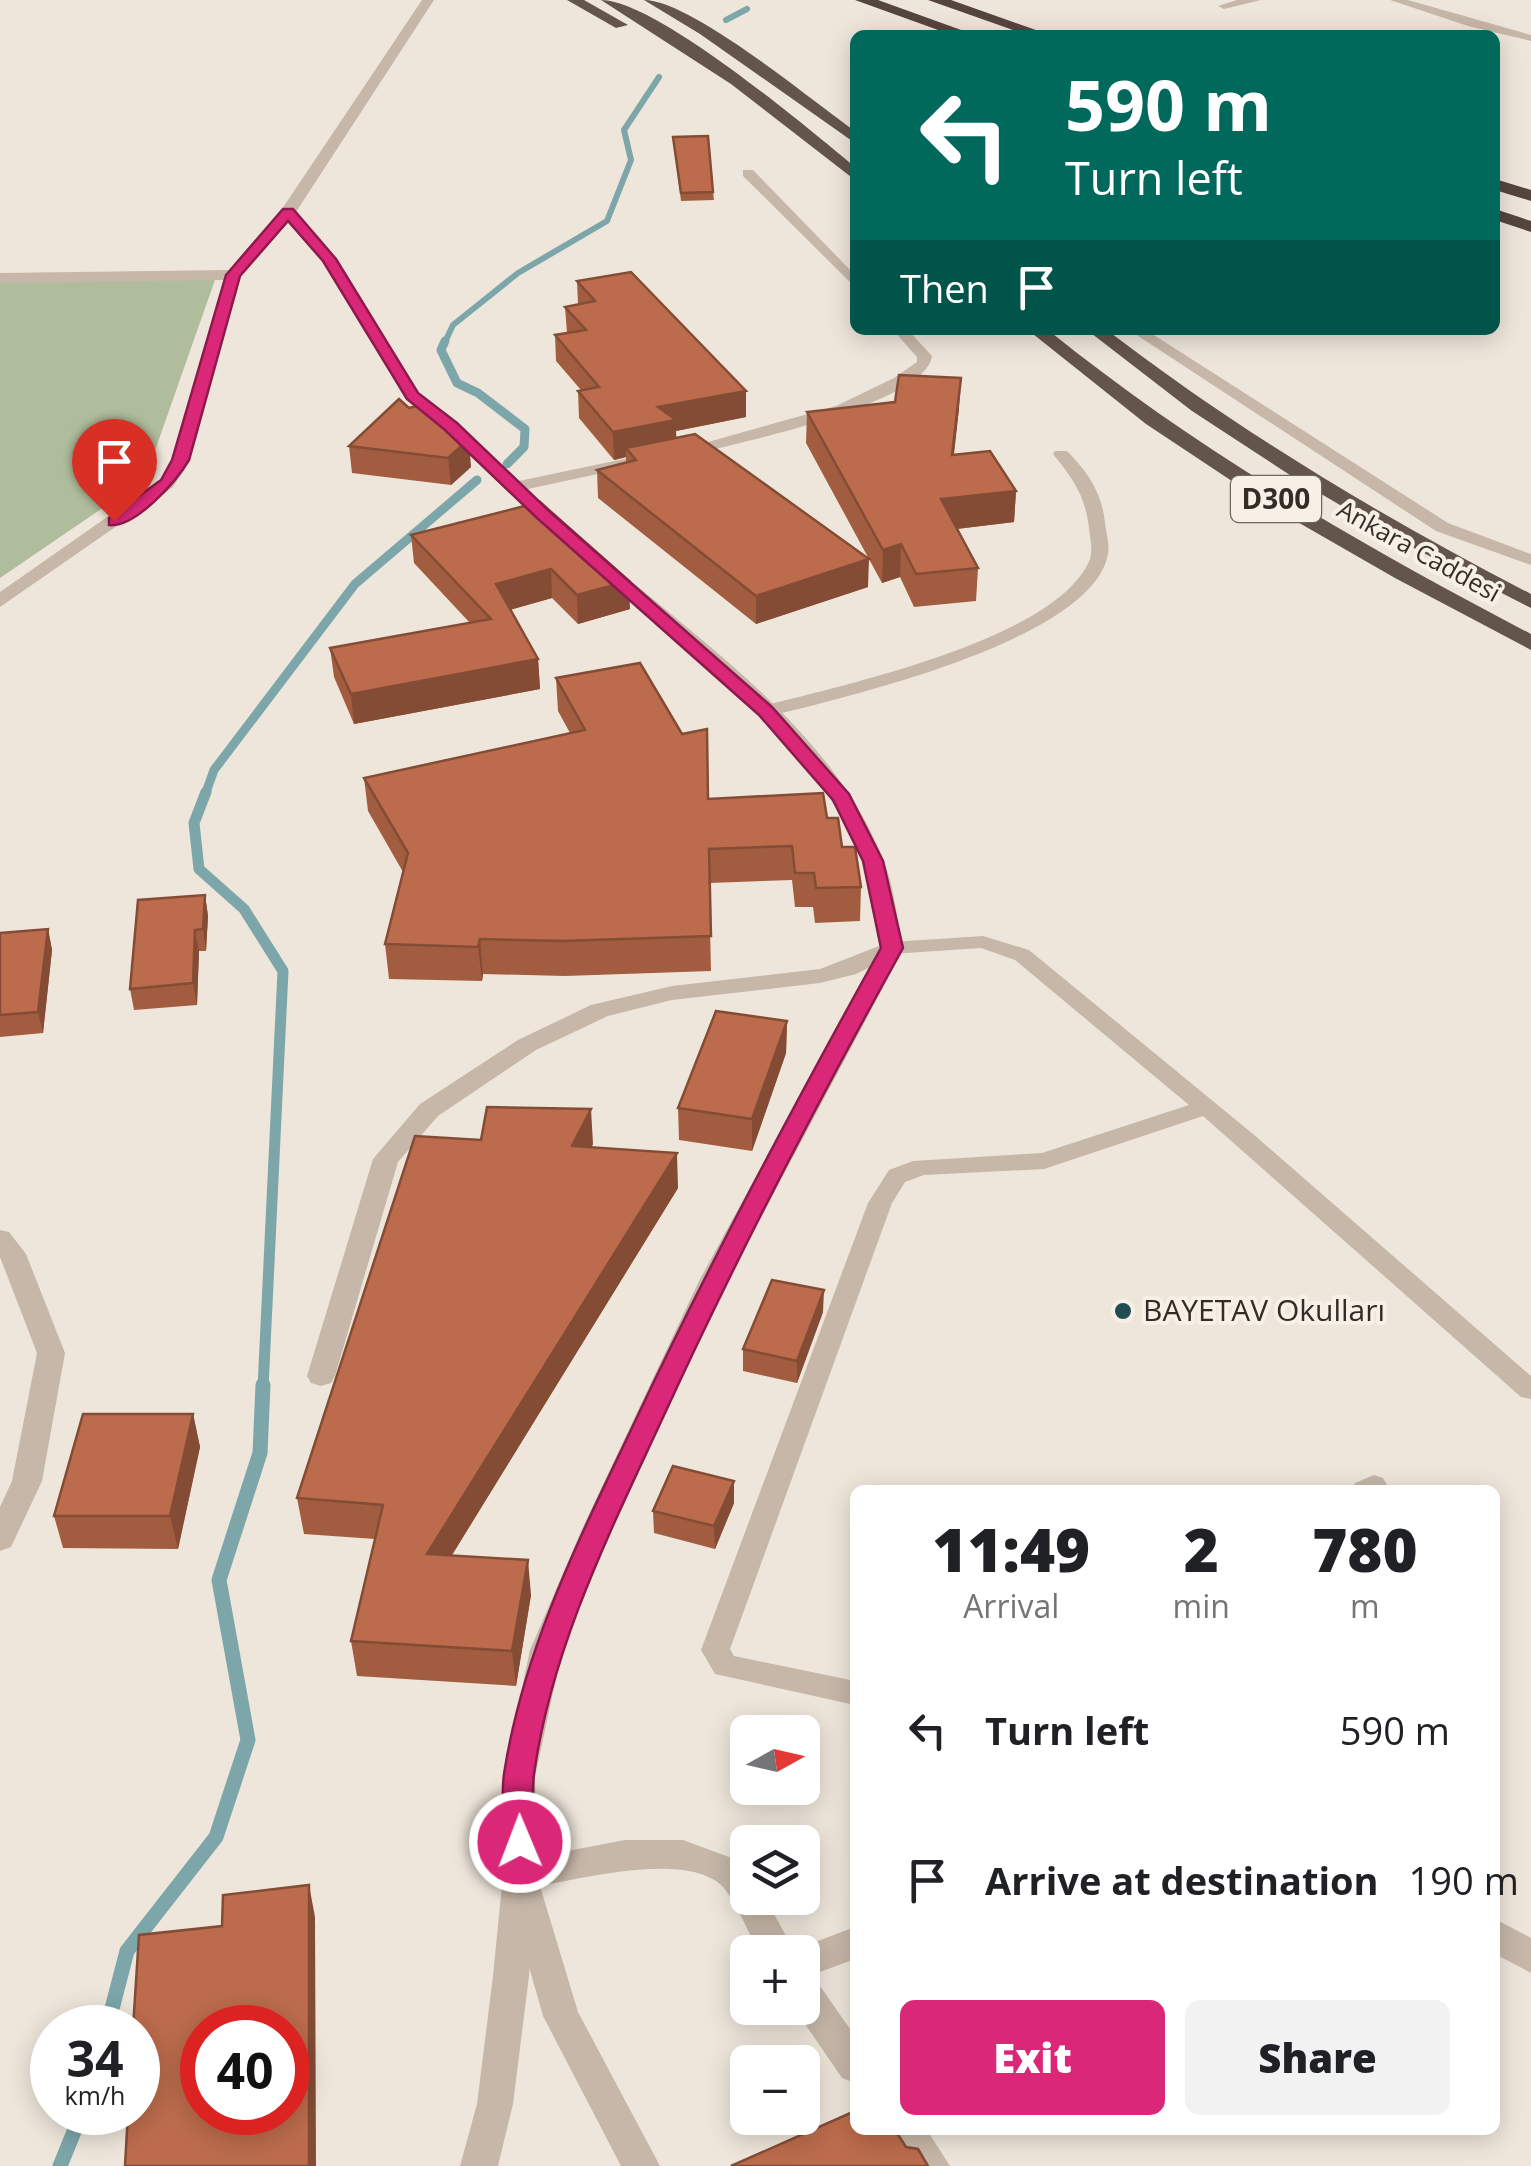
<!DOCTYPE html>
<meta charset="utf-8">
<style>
body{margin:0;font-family:"Open Sans",sans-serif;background:#f2f2f2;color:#202124;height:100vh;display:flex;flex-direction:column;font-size:38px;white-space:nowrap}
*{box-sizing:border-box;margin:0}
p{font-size:32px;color:#757577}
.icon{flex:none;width:55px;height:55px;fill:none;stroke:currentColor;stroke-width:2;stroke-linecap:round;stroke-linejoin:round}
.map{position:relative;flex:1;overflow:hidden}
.drawer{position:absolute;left:850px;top:1485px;width:650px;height:650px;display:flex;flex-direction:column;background:#fff;border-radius:15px;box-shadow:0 5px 25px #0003}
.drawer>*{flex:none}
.banner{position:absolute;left:850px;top:30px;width:650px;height:305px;border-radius:15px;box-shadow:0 5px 25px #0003;background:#00695c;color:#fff;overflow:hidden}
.needle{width:65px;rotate:82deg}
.fabs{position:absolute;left:730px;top:1715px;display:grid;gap:20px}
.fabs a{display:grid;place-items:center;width:90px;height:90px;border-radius:15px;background:#fff;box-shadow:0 5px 25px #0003;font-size:50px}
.speed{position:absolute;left:30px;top:2005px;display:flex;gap:20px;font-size:50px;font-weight:700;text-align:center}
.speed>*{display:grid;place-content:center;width:130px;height:130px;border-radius:50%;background:#fff;box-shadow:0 5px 25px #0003;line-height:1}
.speed small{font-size:25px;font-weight:400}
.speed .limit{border:15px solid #d22;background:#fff;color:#111}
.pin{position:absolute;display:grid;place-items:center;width:85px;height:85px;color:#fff;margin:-102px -42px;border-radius:50% 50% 50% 0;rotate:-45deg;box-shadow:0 0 10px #0007}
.pin .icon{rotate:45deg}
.me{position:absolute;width:110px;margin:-55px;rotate:359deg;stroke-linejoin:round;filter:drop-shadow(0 0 8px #0008)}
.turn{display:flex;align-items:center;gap:35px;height:210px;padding:0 50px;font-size:45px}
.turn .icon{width:130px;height:130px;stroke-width:2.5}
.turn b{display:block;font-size:70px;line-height:85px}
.then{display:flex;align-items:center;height:95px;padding:0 50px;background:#0003;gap:20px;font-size:38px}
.eta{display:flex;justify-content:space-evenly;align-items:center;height:170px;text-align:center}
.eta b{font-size:60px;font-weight:800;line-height:70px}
.button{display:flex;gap:20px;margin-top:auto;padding:20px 50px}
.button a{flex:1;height:115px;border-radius:15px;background:#db2777;color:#fff;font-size:40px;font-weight:800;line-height:115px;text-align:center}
.button a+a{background:#f2f2f2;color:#202124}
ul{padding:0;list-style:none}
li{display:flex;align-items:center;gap:30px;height:150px;padding:0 50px}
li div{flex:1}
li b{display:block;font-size:38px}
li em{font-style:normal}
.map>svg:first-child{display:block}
.green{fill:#b0bd9c}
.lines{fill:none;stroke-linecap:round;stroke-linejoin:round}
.stream-far3{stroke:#7ca6aa;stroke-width:6}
.stream-far2{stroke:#7ca6aa;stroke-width:9}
.stream-far1{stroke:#7ca6aa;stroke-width:11}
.stream{stroke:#7ca6aa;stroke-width:15}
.service{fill:#c6b7a8;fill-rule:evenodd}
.minor{fill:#c6b7a8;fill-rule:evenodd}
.tertiary{fill:#c6b7a8;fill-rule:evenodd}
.trunk{fill:#64554c;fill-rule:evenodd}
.motorway{fill:#54463f;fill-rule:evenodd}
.wall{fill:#a25d41}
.shaded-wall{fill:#844c35}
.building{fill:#bc6c4c;stroke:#844c35;stroke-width:2.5;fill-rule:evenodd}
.route{fill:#db2777;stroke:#8e194d;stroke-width:2.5}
.poi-dot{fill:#204c52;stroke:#f7f0e6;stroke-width:4}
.labels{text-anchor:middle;stroke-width:8;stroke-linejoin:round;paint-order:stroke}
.far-street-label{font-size:25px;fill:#342c27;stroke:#f7f0e6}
.shield{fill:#f7f0e6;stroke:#6e6760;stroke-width:2.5}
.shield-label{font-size:28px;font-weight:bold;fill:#342c27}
.poi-label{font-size:30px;fill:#342c27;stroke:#f7f0e6;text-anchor:start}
</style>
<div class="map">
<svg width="1531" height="2166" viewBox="0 0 1531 2166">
<rect width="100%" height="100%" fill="#efe6db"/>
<polygon class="green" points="216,277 145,479 0,578 0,282"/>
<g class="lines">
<g class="stream-far3">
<polyline points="726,20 747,9"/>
<polyline points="444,344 453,325 518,273 607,221 631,160 624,130 659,77"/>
</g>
<g class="stream-far2">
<polyline points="445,341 441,350 457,383 478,393 525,429 524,447 507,464"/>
<polyline points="205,795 214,770 355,584 477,480"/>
</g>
<polyline class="stream-far1" points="206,792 194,823 199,869 244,909 283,971 263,1388"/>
<g class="stream">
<polyline points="107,2028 127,1951 216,1837 248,1740 219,1580 260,1453 263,1385"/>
<polyline points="60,2166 82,2112"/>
</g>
<g class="service">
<polygon points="1237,0 1261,0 1224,9 1218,6"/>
<polygon points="1390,0 1408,0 1531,35 1531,41 1468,26"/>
<polygon points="743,170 753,170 855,275 855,287 743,176"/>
<path d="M893,330H908L932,356C927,404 728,446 684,456L676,451L836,406L894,378L917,362V357Z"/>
<polygon points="1129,330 1146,330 1448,523 1531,554 1531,565 1436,531"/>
<path d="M1055,451H1067C1088,472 1102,493 1105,523C1106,533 1110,544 1108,554C1093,641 841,698 766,717L759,715V707C839,686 1058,640 1090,559C1093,549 1090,538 1089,528C1085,495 1073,479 1053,454Z"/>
<polygon points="643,455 651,460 649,463 514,492 506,487 514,482"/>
<polygon points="983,936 1029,950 1253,1134 1531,1376 1531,1399 1521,1397 1203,1116 1044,1169 924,1175 905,1182 892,1203 730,1649 734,1656 855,1681 855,1705 715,1674 701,1650 868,1203 889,1170 913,1161 1042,1153 1189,1105 1015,960 981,948 892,954 881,948 892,942"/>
<polygon points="1374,1475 1383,1478 1387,1485 1385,1490 1351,1490 1355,1483"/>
</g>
<g class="minor">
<polygon points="892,941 900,943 904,948 900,953 856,974 820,983 672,1000 608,1016 536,1050 438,1116 398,1162 335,1376 331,1383 321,1386 311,1383 307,1376 373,1159 420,1104 518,1040 591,1005 672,986 820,969"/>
<polygon points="0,1230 9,1232 26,1254 65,1353 42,1481 11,1547 0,1551 0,1507 12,1481 37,1353 0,1257"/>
<path d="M625,1840H683L745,1863L748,1898H765L794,1950L855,1927V1959L809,1976L815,1979L855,2036V2083L842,2078L794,2008H802V1952H759C750,1936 734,1897 721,1885C685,1852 583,1878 540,1886L578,2012L660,2166H621L543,2016L503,1875L508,1864L520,1860Z"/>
<polygon points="1495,1919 1531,1938 1531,1973 1495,1954"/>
<polygon points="885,2130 927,2130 950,2166 908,2166"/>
</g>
<g class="tertiary">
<polygon points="422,0 434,0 296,212 337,259 419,393 457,422 562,521 562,529 548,529 445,430 406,400 323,261 288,221 241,276 190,460 173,487 0,607 0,592 160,480 172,460 224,280 0,283 0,273 229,270 282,209"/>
<path d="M604,562L611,564C710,649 833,733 883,859C895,887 896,919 904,948L727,1281L612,1529L562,1650L535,1777L537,1875L529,1976L513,2104L498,2166H460L477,2104L493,1976L503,1875V1777L530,1650L582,1529L699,1281L880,948C873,919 872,886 861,858C812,737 693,654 597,572V564Z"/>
</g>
<g class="trunk">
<polygon points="567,0 584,0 628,25 616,28"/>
<path d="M601,0C656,0 808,128 855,167V180L731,84Z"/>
<path d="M644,0C691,0 811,100 855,131V143L700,34Z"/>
<path d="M1028,330H1048C1198,451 1361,545 1531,634V650L1395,578L1268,505L1146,424Z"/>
<path d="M1087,330H1107C1240,432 1382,517 1531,594V608L1410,546L1299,481L1192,411Z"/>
</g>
<g class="motorway">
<polygon points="855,0 878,0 975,35 952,35"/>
<polygon points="928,0 951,0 1050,35 1027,35"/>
<polygon points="1495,179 1531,190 1531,201 1495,190"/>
<polygon points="1495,209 1531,221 1531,232 1495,220"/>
</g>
</g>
<g class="wall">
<polygon points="673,137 713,192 714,200 681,201"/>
<polygon points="577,281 746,391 746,417 676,431 676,437 868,587 756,624 598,498 597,470 626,463 626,457 614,460 579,418 578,391 581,390 556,361 555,335 567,333 565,307 578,304"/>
<polygon points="409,408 471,467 451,485 352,473 349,446"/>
<polygon points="959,408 954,455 1016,491 1014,522 957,529 978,568 976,601 914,607 900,577 882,583 806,443 807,412"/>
<polygon points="540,502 630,609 578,624 552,598 510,610 538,659 540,689 354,724 334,677 330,648 470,623 414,563 411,535"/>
<polygon points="556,678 708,799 827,818 861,887 860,921 815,923 813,907 795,907 792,880 709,883 711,971 565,976 483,974 482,981 389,979 385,944 403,872 368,811 364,778 570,733 558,711"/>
<polygon points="205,895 208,916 206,951 199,951 197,1005 134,1010 130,989"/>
<polygon points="48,929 52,950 43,1033 0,1037 0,933"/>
<polygon points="787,1021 786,1053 752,1151 679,1140 678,1108"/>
<polygon points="481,1140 593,1144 591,1147 678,1188 452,1555 531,1595 516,1686 357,1676 351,1641 375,1539 304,1534 297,1498"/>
<polygon points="823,1312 797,1383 743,1371 743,1349"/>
<polygon points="193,1414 200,1447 178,1549 63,1548 54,1516"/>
<polygon points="734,1481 734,1503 715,1549 654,1533 653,1511"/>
</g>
<g class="shaded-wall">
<polygon points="961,378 959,408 950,486 952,455"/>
<polygon points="746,391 746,417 676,431 677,447 626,448 626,457 614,460 613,432 658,407"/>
<polygon points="469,439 471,467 451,485 448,458"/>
<polygon points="1016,491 1014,522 939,531 941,499"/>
<polygon points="901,544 900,577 882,583 883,550"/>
<polygon points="869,559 868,587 756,624 756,596"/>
<polygon points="551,569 552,598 498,613 496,584"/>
<polygon points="629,581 630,609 578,624 577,595"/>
<polygon points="538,659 540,689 354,724 351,694"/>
<polygon points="205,895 208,916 206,951 203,929"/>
<polygon points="48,929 52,950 43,1033 38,1012"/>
<polygon points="195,930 199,951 197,1005 193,983"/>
<polygon points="480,939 483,974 482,981 478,947"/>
<polygon points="787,1021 786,1053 752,1151 752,1119"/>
<polygon points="591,1109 593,1144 574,1181 572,1146"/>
<polygon points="677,1153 678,1188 431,1589 427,1554"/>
<polygon points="824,1290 823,1312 797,1383 797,1361"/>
<polygon points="193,1414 200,1447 178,1549 170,1516"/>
<polygon points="734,1481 734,1503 715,1549 714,1526"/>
<polygon points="528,1560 531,1595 516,1686 512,1651"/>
<polygon points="309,1885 315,1917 316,2166 309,2166"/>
</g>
<g class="building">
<polygon points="708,136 713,192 681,193 673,137"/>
<polygon points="631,272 746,391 658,407 676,420 613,432 578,391 599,387 555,335 586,330 565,307 595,301 577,281"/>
<polygon points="899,375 961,378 952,455 990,451 1016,491 941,499 978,568 916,574 901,544 883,550 807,412 895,402"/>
<polygon points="399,399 409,408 420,405 469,439 448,458 349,446"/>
<polygon points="695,434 869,559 756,596 597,470 636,460 626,448"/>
<polygon points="540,502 629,581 577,595 551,569 496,584 538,659 351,694 330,648 491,619 411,535"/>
<polygon points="640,663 682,734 707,729 708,799 823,793 827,818 838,818 842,847 855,847 861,887 816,888 814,873 795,873 792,846 709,849 711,936 563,941 480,939 478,947 385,944 408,853 364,778 585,730 556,678"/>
<polygon points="205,895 203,929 195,930 193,983 130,989 138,900"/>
<polygon points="48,929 38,1012 0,1015 0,933"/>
<polygon points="716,1011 787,1021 752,1119 678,1108"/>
<polygon points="487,1107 591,1109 572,1146 677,1153 427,1554 528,1560 512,1651 351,1641 383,1505 297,1498 415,1136 481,1140"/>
<polygon points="772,1280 824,1290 797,1361 743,1349"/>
<polygon points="83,1414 193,1414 170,1516 54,1516"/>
<polygon points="673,1466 734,1481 714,1526 653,1511"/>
<path d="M309,1885V2166H125L128,2112H138V2028H133L139,1935L222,1926L223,1895ZM202,2028H288V2112H202Z"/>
<polygon points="855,2111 855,2130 895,2130 906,2147 918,2149 928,2166 731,2166"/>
</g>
<path class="route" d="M283,209H293L336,259L418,393L457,423L549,511L772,707L849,794L883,861L903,948C818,1101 738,1254 665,1413C611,1530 552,1645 534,1774C531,1796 535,1820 535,1842L531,1852L520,1856L509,1852L504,1842C504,1820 501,1796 504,1774C524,1644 584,1530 639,1413C714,1254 796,1101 881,948L863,861L833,800L759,715L537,518L445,430L407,399L323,261L288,221L240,276L189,460C176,482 135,528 109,525V518L161,480L172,460L226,275Z"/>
<circle class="poi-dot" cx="1123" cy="1311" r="10"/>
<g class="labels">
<g class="far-street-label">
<text transform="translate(1419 551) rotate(29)" y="9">Ankara Caddesi</text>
</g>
<rect class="shield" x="1231" y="476" width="90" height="46" rx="8"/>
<g class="shield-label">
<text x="1276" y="509">D300</text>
</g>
<g class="poi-label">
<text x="1143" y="1321">BAYETAV Okulları</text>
</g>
</g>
</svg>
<div class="fabs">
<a><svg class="needle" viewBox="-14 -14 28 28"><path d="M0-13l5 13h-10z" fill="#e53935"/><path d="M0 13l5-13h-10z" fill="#757577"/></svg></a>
<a><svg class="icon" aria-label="layers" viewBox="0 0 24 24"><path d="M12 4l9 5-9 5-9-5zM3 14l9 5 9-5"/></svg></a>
<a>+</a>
<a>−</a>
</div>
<div class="speed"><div>34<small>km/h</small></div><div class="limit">40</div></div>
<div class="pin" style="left:114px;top:521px;background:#d93025"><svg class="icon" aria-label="arrive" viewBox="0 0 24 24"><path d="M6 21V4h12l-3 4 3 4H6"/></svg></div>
<svg class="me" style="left:520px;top:1842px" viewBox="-20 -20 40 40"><circle r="17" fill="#db2777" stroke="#fff" stroke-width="3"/><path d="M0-11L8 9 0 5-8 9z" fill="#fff"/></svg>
<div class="banner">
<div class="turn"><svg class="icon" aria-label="left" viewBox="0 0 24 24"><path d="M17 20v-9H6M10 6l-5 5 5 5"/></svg><div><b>590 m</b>Turn left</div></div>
<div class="then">Then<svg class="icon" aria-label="arrive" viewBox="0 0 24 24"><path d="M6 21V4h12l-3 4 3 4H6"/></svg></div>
</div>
<section class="drawer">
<div class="eta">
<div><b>11:49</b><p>Arrival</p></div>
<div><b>2</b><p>min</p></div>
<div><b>780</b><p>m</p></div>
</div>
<ul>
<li><svg class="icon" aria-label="left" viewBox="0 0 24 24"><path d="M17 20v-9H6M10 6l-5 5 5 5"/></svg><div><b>Turn left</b></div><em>590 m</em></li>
<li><svg class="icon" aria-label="arrive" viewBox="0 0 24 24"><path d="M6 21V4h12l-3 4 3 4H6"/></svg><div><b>Arrive at destination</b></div><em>190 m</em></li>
</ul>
<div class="button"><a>Exit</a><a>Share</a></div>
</section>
</div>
